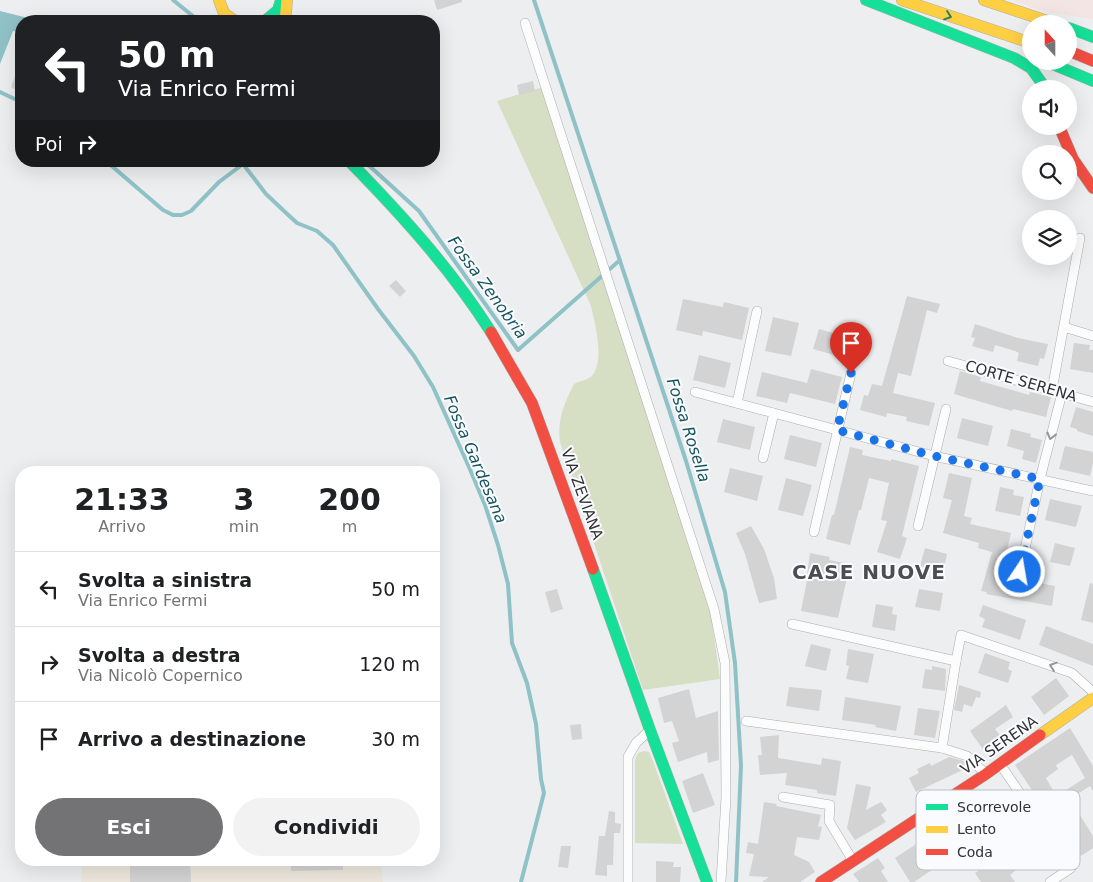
<!DOCTYPE html>
<html lang="it">
<meta charset="utf-8">
<style>
body{margin:0;font-family:"DejaVu Sans",sans-serif;background:#f2f2f2;color:#202124;height:100vh;display:flex;flex-direction:column;font-size:19px;white-space:nowrap}
*{box-sizing:border-box;margin:0}
p{font-size:16px;color:#757577}
.icon{flex:none;width:28px;height:28px;fill:none;stroke:currentColor;stroke-width:2;stroke-linecap:round;stroke-linejoin:round}
.map{position:relative;flex:1;overflow:hidden}
.side{position:absolute;left:15px;top:466px;width:425px;height:400px;display:flex;flex-direction:column;background:#fff;border-radius:20px;box-shadow:0 5px 20px #0002}
.side>*{flex:none}
.guide{position:absolute;left:15px;top:15px;width:425px;height:152px;border-radius:20px;box-shadow:0 5px 20px #0002;background:#202124;color:#fff;overflow:hidden}
.needle{width:32px;rotate:339deg}
.controls{position:absolute;left:1022px;top:15px;display:grid;gap:10px}
.controls a{display:grid;place-items:center;width:55px;height:55px;border-radius:50%;background:#fff;box-shadow:0 5px 20px #0002;font-size:25px}
.pin{position:absolute;display:grid;place-items:center;width:42px;height:42px;color:#fff;margin:-51px -21px;border-radius:50% 50% 50% 0;rotate:-45deg;box-shadow:0 0 5px #0007}
.pin .icon{rotate:45deg}
.me{position:absolute;width:55px;margin:-28px;rotate:12deg;stroke-linejoin:round;filter:drop-shadow(0 0 4px #0008)}
.turn{display:flex;align-items:center;gap:18px;height:105px;padding:0 20px;font-size:22px}
.turn .icon{width:65px;height:65px;stroke-width:2.5}
.turn b{display:block;font-size:35px;line-height:42px}
.then{display:flex;align-items:center;height:48px;padding:0 20px;background:#0003;gap:10px;font-size:19px}
.eta{display:flex;justify-content:space-evenly;align-items:center;height:85px;text-align:center}
.eta b{font-size:30px;font-weight:600;line-height:35px}
.primary-button{display:flex;gap:10px;margin-top:auto;padding:10px 20px}
.primary-button a{flex:1;height:58px;border-radius:30px;background:#737375;color:#fff;font-size:20px;font-weight:600;line-height:58px;text-align:center}
.primary-button a+a{background:#f2f2f2;color:#202124}
ul{padding:0;list-style:none}
li{display:flex;align-items:center;gap:15px;height:75px;padding:0 20px;border-top:1px solid #e0e0e0}
li div{flex:1}
li b{display:block;font-size:19px}
li em{font-style:normal}
.map>svg:first-child{display:block}
.commercial{fill:#f2e5e3}
.industrial{fill:#eee7dd}
.green{fill:#d6dec4}
.water{fill:#8fc2c7}
.lines{fill:none;stroke-linecap:round;stroke-linejoin:round}
.stream{stroke:#8fc2c7;stroke-width:4}
.building{fill:#d3d3d4}
.street-casing{stroke:#acacad;stroke-width:10}
.fast-casing{stroke:#acacad;stroke-width:12}
.slow-casing{stroke:#acacad;stroke-width:12}
.jam-casing{stroke:#acacad;stroke-width:12}
.street{stroke:#fcfcfd;stroke-width:9}
.fast{stroke:#16e098;stroke-width:11}
.slow{stroke:#ffcf43;stroke-width:11}
.jam{stroke:#f24e42;stroke-width:11}
.oneway{stroke:#258060}
.oneway2{stroke:#969698}
.route{stroke:#1a73e8;stroke-width:9;stroke-dasharray:0 16.2}
.labels{text-anchor:middle;stroke-width:4;stroke-linejoin:round;paint-order:stroke}
.street-label{font-size:15px;fill:#313133;stroke:#f9fbff}
.water-label{font-size:16px;font-style:italic;fill:#165559;stroke:#f9fbff}
.district-label{font-size:20px;font-weight:bold;letter-spacing:1px;fill:#4c4d50;stroke:#f9fbff}
.key{fill:#f9fbff;stroke:#bdbec2;stroke-width:1}
.key-label{font-size:14px;fill:#313133}
</style>
<div class="map">
<svg width="1093" height="882" viewBox="0 0 1093 882">
<rect width="100%" height="100%" fill="#edeef0"/>
<polygon class="commercial" points="1013,0 1093,0 1093,19 1045,12"/>
<polygon class="industrial" points="82,860 380,860 383,882 81,882"/>
<g class="green">
<path d="M543,87L711,615L720,679L643,690L560,442C557,421 564,403 574,384C579,381 588,380 592,376C605,361 595,323 591,306L497,101Z"/>
<polygon points="644,751 649,752 653,761 683,844 635,843 635,760 638,753"/>
</g>
<polygon class="water" points="0,11 40,21 21,21 20,32 13,31 0,64"/>
<g class="lines">
<g class="stream">
<polyline points="173,0 199,21"/>
<polyline points="534,0 686,461 725,592 735,663 741,766 736,882"/>
<polyline points="0,92 21,102"/>
<polyline points="106,161 163,210 173,215 182,215 191,211 219,182 243,164 266,194 284,211 297,223 317,231 333,245 378,309 414,356 433,387 469,467 485,505 498,545 508,584 512,643 527,683 536,724 541,779 544,793 521,882"/>
<polyline points="364,161 419,211 518,350 620,260"/>
</g>
</g>
<g class="building">
<polygon points="434,0 462,0 462,2 437,10"/>
<polygon points="20,63 21,63 21,93 11,87"/>
<polygon points="533,81 535,91 519,95 517,85"/>
<polygon points="396,280 406,291 400,297 389,286"/>
<polygon points="907,296 940,304 937,313 927,310 911,376 898,373 893,393 935,403 929,426 906,421 907,417 887,413 886,417 860,410 864,395 868,396 872,384 882,386"/>
<polygon points="683,299 723,307 724,302 749,308 742,340 703,331 702,336 676,330"/>
<polygon points="773,317 799,323 791,356 765,351"/>
<polygon points="975,324 1018,338 1048,344 1044,359 1040,358 1038,366 1017,361 1019,353 1015,351 995,345 993,352 972,346 975,338 971,337"/>
<polygon points="819,329 861,341 856,361 813,349"/>
<polygon points="1074,343 1090,345 1089,350 1093,350 1093,373 1070,369"/>
<polygon points="699,355 731,363 725,388 693,380"/>
<polygon points="811,369 842,377 835,404 790,393 787,403 756,396 762,372 807,383"/>
<polygon points="960,371 981,377 980,381 1029,395 1030,392 1051,397 1046,417 1013,409 1012,411 954,394"/>
<polygon points="1076,407 1093,412 1093,436 1077,431 1077,429 1070,427"/>
<polygon points="962,418 993,426 988,446 957,438"/>
<polygon points="723,419 755,427 750,450 717,442"/>
<polygon points="1011,429 1031,434 1030,437 1042,440 1036,463 1022,459 1024,451 1007,446"/>
<polygon points="790,435 822,443 816,467 784,459"/>
<polygon points="1065,446 1093,452 1093,463 1090,476 1059,469"/>
<polygon points="850,447 863,450 862,455 891,461 891,459 919,466 902,536 907,538 900,559 877,552 887,521 881,520 889,483 869,478 861,510 859,510 850,545 826,539 832,515 834,515"/>
<polygon points="730,468 763,476 757,501 724,492"/>
<polygon points="949,473 972,478 964,516 972,518 970,524 1011,533 1002,571 1014,575 1013,584 1032,587 1033,582 1055,586 1052,606 986,594 987,592 981,591 992,552 978,548 979,543 943,533 952,500 943,498"/>
<polygon points="786,478 812,485 803,516 778,510"/>
<polygon points="1000,487 1014,490 1013,495 1024,497 1020,516 995,511"/>
<polygon points="1050,499 1082,506 1076,527 1045,520"/>
<polygon points="751,526 764,549 774,578 777,599 759,603 745,554 736,533"/>
<polygon points="1055,543 1075,548 1070,566 1050,562"/>
<polygon points="925,548 947,554 943,572 920,566"/>
<polygon points="810,553 830,557 829,560 850,564 838,618 801,611 808,575 807,575"/>
<polygon points="1090,583 1093,584 1093,623 1081,620"/>
<polygon points="557,589 563,609 551,613 545,592"/>
<polygon points="919,589 943,593 940,611 915,607"/>
<polygon points="876,604 893,607 892,614 897,615 895,631 872,627"/>
<polygon points="983,605 1026,620 1020,640 982,627 985,619 979,616"/>
<polygon points="1046,626 1093,644 1093,666 1039,645"/>
<polygon points="811,644 831,649 826,671 805,666"/>
<polygon points="848,649 874,654 868,683 846,679 849,666 846,665"/>
<polygon points="985,653 1010,662 1008,669 1012,671 1008,683 978,673"/>
<polygon points="932,666 946,669 945,691 922,688 925,669 932,670"/>
<polygon points="1056,678 1069,696 1044,715 1031,697"/>
<polygon points="959,685 981,692 980,698 976,697 972,707 964,704 962,712 954,710"/>
<polygon points="789,687 822,690 819,711 786,706"/>
<polygon points="689,689 696,718 718,711 719,760 708,763 707,752 678,762 672,743 679,741 672,721 664,723 658,698"/>
<polygon points="845,697 901,706 896,731 875,727 876,725 842,720"/>
<polygon points="1006,705 1013,717 995,729 1002,738 984,751 970,731"/>
<polygon points="918,708 940,711 935,738 914,735"/>
<polygon points="581,724 582,739 572,740 570,725"/>
<polygon points="1070,728 1093,766 1093,791 1090,786 1070,799 1093,836 1093,848 1081,856 1055,814 1058,812 1050,800 1085,778 1072,755 1056,765 1058,769 1046,778 1054,792 1038,802 1031,791 1032,790 1015,765"/>
<polygon points="779,735 778,758 821,765 822,758 841,761 836,796 817,793 817,790 785,785 787,773 760,775 758,755 762,755 760,737"/>
<polygon points="949,757 964,761 967,768 916,792 909,778 919,773 917,769 930,763 931,766"/>
<polygon points="703,773 715,805 693,813 682,781"/>
<polygon points="856,784 871,787 866,810 881,802 887,810 881,815 886,822 855,840 847,828"/>
<polygon points="1002,790 1012,805 984,822 986,825 953,846 959,856 946,864 944,862 914,882 910,882 895,858 924,839 923,837 943,824 944,825 982,798 990,793 992,796"/>
<polygon points="764,802 777,804 776,806 821,815 818,826 822,827 819,840 797,837 794,855 809,862 815,872 800,882 762,882 769,877 749,876 754,854 746,853 748,842 758,844"/>
<polygon points="609,811 615,812 615,823 621,824 620,833 614,833 613,865 607,865 607,876 595,875 599,836 605,836"/>
<polygon points="1033,830 1043,842 1029,853 1032,858 1010,875 1015,882 981,882 975,873 1010,850 1009,849"/>
<polygon points="561,846 571,846 568,868 558,867"/>
<polygon points="878,858 885,868 881,871 888,882 859,882 853,874"/>
<polygon points="130,860 190,860 191,882 130,882"/>
<polygon points="291,860 343,860 343,870 291,871"/>
<polygon points="656,861 674,862 673,867 681,867 680,882 656,882"/>
</g>
<g class="lines">
<defs>
<g id="street">
<polyline points="525,23 714,609 725,663 726,797 721,882"/>
<polyline points="1064,327 1093,336"/>
<polyline points="948,361 1093,402"/>
<polyline points="1052,390 1080,238"/>
<polyline points="695,392 934,456 1093,491"/>
<polyline points="737,403 757,311"/>
<polyline points="763,458 774,413"/>
<polyline points="918,526 946,409"/>
<polyline points="814,532 851,373"/>
<polyline points="1020,572 1040,479 1062,393"/>
<polyline points="792,624 956,661 942,748"/>
<polyline points="956,661 961,635 1072,673 1093,692"/>
<polyline points="746,721 942,748 967,756 986,774"/>
<polyline points="1000,764 1071,868 1050,882"/>
<polyline points="783,797 830,805 829,821 853,861"/>
<polyline points="628,882 628,757 636,743 650,730"/>
</g>
<g id="fast">
<polyline points="866,0 1014,58 1031,68 1046,89"/>
<polyline points="265,21 278,10 281,0"/>
<polyline points="1069,28 1093,37"/>
<polyline points="1045,61 1093,81"/>
<path d="M349,161C401,214 451,269 491,332"/>
<polyline points="593,569 650,730 707,882"/>
</g>
<g id="slow">
<polyline points="219,0 224,13 235,21"/>
<polyline points="902,0 1031,43"/>
<polyline points="984,0 1056,24"/>
<polyline points="285,21 287,0"/>
<polyline points="1040,735 1093,698"/>
</g>
<g id="jam">
<polyline points="1069,51 1093,61"/>
<polyline points="1059,126 1073,159 1093,188"/>
<polyline points="491,332 532,403 593,569"/>
<polyline points="821,882 986,774 1040,735"/>
</g>
</defs>
<use href="#street" class="street-casing"/>
<use href="#fast" class="fast-casing"/>
<use href="#slow" class="slow-casing"/>
<use href="#jam" class="jam-casing"/>
<use href="#street" class="street"/>
<use href="#fast" class="fast"/>
<use href="#slow" class="slow"/>
<use href="#jam" class="jam"/>
</g>
<defs><path id="oneway-chevron" d="M-2-3.5L2.5 0L-2 3.5" fill="none" stroke-width="1.6" stroke-linecap="round" stroke-linejoin="round" transform="scale(1.25)"/></defs>
<use class="oneway" href="#oneway-chevron" transform="translate(948 16) rotate(19)"/>
<g class="oneway2">
<use href="#oneway-chevron" transform="translate(1051 436) rotate(104)"/>
<use href="#oneway-chevron" transform="translate(1053 666) rotate(-161)"/>
</g>
<g class="lines">
<polyline class="route" points="851,373 837,430 934,456 1040,479 1020,572"/>
</g>
<g class="labels">
<g class="street-label">
<text transform="translate(1021 381) rotate(16)" y="5">CORTE SERENA</text>
<text transform="translate(582 494) rotate(70)" y="5">VIA ZEVIANA</text>
<text transform="translate(999 745) rotate(-35)" y="5">VIA SERENA</text>
</g>
<g class="water-label">
<text transform="translate(488 287) rotate(54)" y="6">Fossa Zenobria</text>
<text transform="translate(689 430) rotate(72)" y="6">Fossa Rosella</text>
<text transform="translate(476 459) rotate(67)" y="6">Fossa Gardesana</text>
</g>
<g class="district-label">
<text x="869" y="579">CASE NUOVE</text>
</g>
</g>
<rect x="916" y="790" width="164" height="80" rx="8" class="key"/>
<rect x="926" y="804" width="22" height="6" fill="#16e098"/>
<rect x="926" y="826" width="22" height="7" fill="#ffcf43"/>
<rect x="926" y="849" width="22" height="6" fill="#f24e42"/>
<g class="key-label">
<text x="957" y="812">Scorrevole</text>
<text x="957" y="834">Lento</text>
<text x="957" y="857">Coda</text>
</g>
</svg>
<div class="controls">
<a><svg class="needle" viewBox="-14 -14 28 28"><path d="M0-13l5 13h-10z" fill="#e53935"/><path d="M0 13l5-13h-10z" fill="#757577"/></svg></a>
<a><svg class="icon" aria-label="sound" viewBox="0 0 24 24"><path d="M4 9h4l5-4v14l-5-4H4zM17 9q2 3 0 6"/></svg></a>
<a><svg class="icon" aria-label="search" viewBox="0 0 24 24"><circle cx="10" cy="10" r="6"/><path d="M15 15l6 6"/></svg></a>
<a><svg class="icon" aria-label="layers" viewBox="0 0 24 24"><path d="M12 4l9 5-9 5-9-5zM3 14l9 5 9-5"/></svg></a>
</div>
<div class="pin" style="left:851px;top:373px;background:#d93025"><svg class="icon" aria-label="arrive" viewBox="0 0 24 24"><path d="M6 21V4h12l-3 4 3 4H6"/></svg></div>
<svg class="me" style="left:1020px;top:572px" viewBox="-20 -20 40 40"><circle r="17" fill="#1a73e8" stroke="#fff" stroke-width="3"/><path d="M0-11L8 9 0 5-8 9z" fill="#fff"/></svg>
<div class="guide">
<div class="turn"><svg class="icon" aria-label="left" viewBox="0 0 24 24"><path d="M17 20v-9H6M10 6l-5 5 5 5"/></svg><div><b>50 m</b>Via Enrico Fermi</div></div>
<div class="then">Poi<svg class="icon" aria-label="right" viewBox="0 0 24 24"><path d="M7 20v-9h11M14 6l5 5-5 5"/></svg></div>
</div>
<section class="side">
<div class="eta">
<div><b>21:33</b><p>Arrivo</p></div>
<div><b>3</b><p>min</p></div>
<div><b>200</b><p>m</p></div>
</div>
<ul>
<li><svg class="icon" aria-label="left" viewBox="0 0 24 24"><path d="M17 20v-9H6M10 6l-5 5 5 5"/></svg><div><b>Svolta a sinistra</b><p>Via Enrico Fermi</p></div><em>50 m</em></li>
<li><svg class="icon" aria-label="right" viewBox="0 0 24 24"><path d="M7 20v-9h11M14 6l5 5-5 5"/></svg><div><b>Svolta a destra</b><p>Via Nicolò Copernico</p></div><em>120 m</em></li>
<li><svg class="icon" aria-label="arrive" viewBox="0 0 24 24"><path d="M6 21V4h12l-3 4 3 4H6"/></svg><div><b>Arrivo a destinazione</b></div><em>30 m</em></li>
</ul>
<div class="primary-button"><a>Esci</a><a>Condividi</a></div>
</section>
</div>
